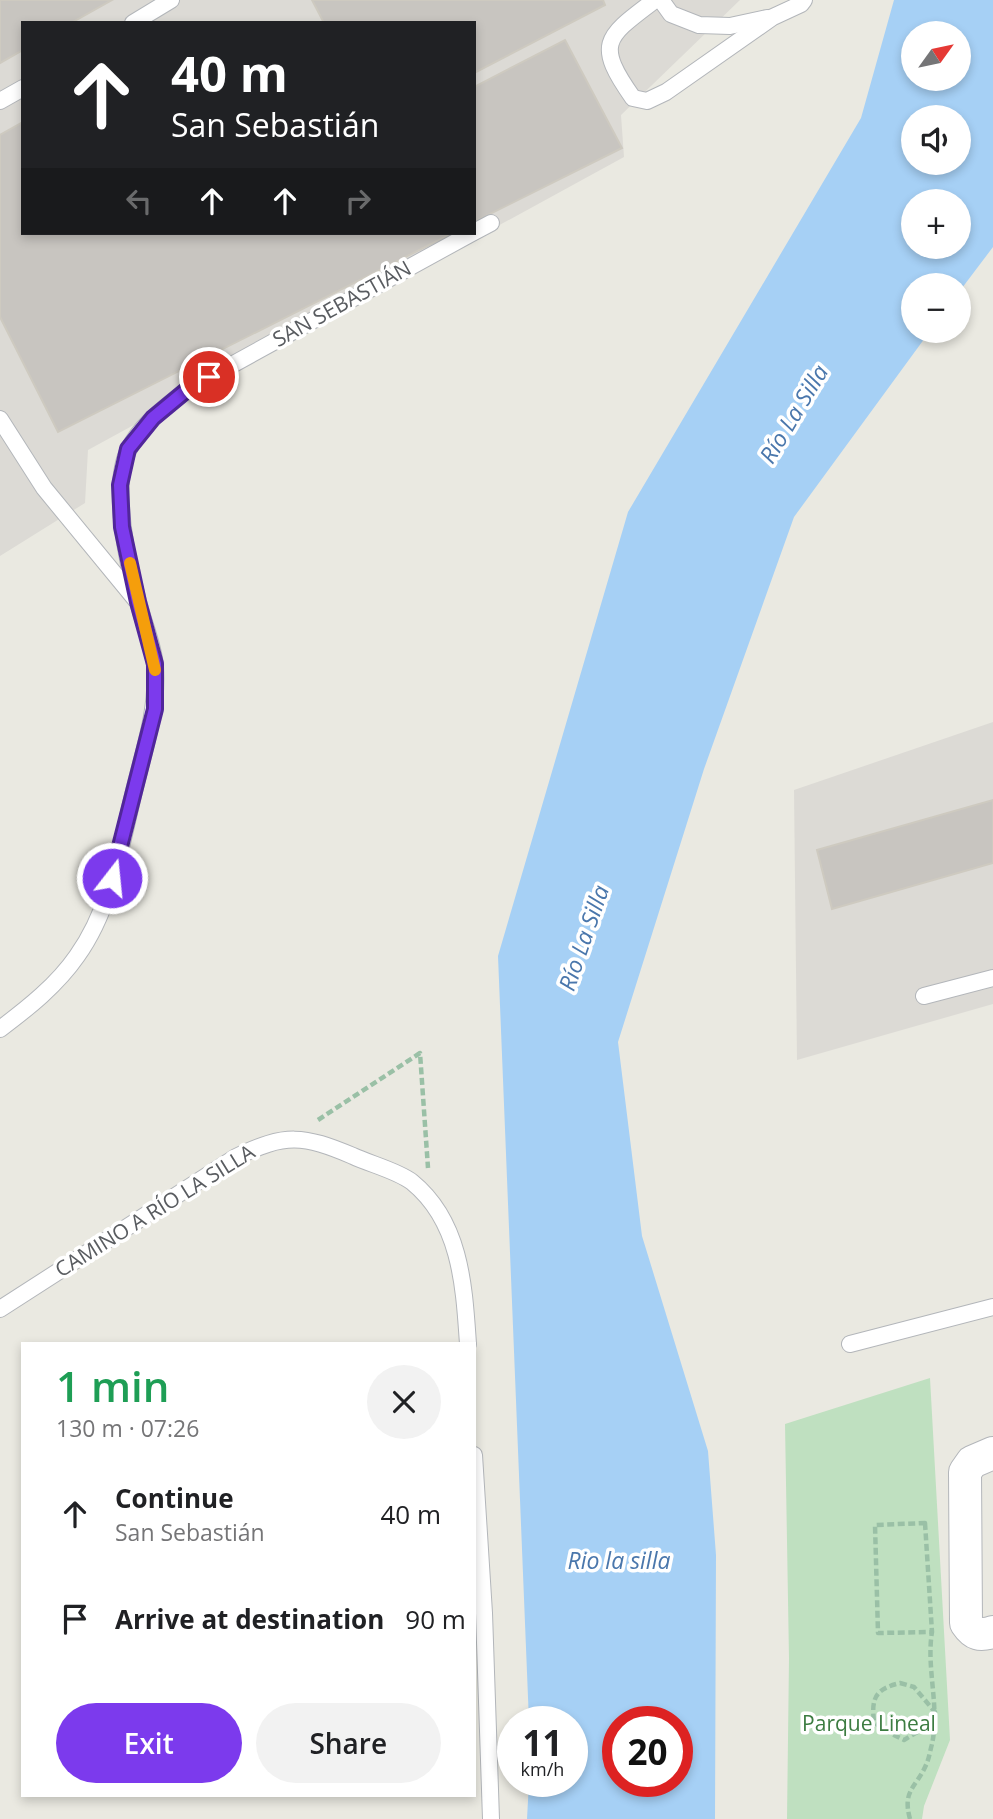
<!DOCTYPE html>
<meta charset="utf-8">
<style>
body{margin:0;font-family:"Open Sans",sans-serif;background:#f2f2f2;color:#202124;height:100vh;display:flex;flex-direction:column;font-size:26px;white-space:nowrap}
*{box-sizing:border-box;margin:0}
p{font-size:23px;color:#757577}
.icon{flex:none;width:38px;height:38px;fill:none;stroke:currentColor;stroke-width:2;stroke-linecap:round;stroke-linejoin:round}
.map{position:relative;flex:1;overflow:hidden}
.sheet{position:absolute;left:21px;top:1342px;width:455px;height:455px;display:flex;flex-direction:column;background:#fff;border-radius:0px;box-shadow:0 4px 10px #0003}
.sheet>*{flex:none}
.hud{position:absolute;left:21px;top:21px;width:455px;height:214px;border-radius:0px;box-shadow:0 4px 10px #0003;background:#202124;color:#fff;overflow:hidden}
.needle{width:46px;rotate:57deg}
.controls{position:absolute;left:901px;top:21px;display:grid;gap:14px}
.controls a{display:grid;place-items:center;width:70px;height:70px;border-radius:50%;background:#fff;box-shadow:0 4px 10px #0003;font-size:35px}
.speed{position:absolute;left:497px;top:1706px;display:flex;gap:14px;font-size:35px;font-weight:700;text-align:center}
.speed>*{display:grid;place-content:center;width:91px;height:91px;border-radius:50%;background:#fff;box-shadow:0 4px 10px #0003;line-height:1}
.speed small{font-size:18px;font-weight:400}
.speed .limit{border:10px solid #d22;background:#fff;color:#111}
.pin{position:absolute;display:grid;place-items:center;width:60px;height:60px;color:#fff;margin:-30px;border:4px solid #fff;border-radius:50%;box-shadow:0 2px 7px #0007}
.me{position:absolute;width:77px;margin:-38px;rotate:16deg;stroke-linejoin:round;filter:drop-shadow(0 0 5px #0008)}
.turn{display:flex;align-items:center;gap:24px;height:147px;padding:0 35px;font-size:32px}
.turn .icon{width:91px;height:91px;stroke-width:2.5}
.turn b{display:block;font-size:49px;line-height:60px}
.lanes{display:flex;align-items:center;height:66px;padding:0 35px;background:#0003;justify-content:center;gap:35px;direction:ltr}
.lanes .off{opacity:.35}
.round{display:grid;place-items:center;flex:none;width:74px;height:74px;border-radius:37px;background:#f2f2f2}
.overview{display:flex;align-items:center;justify-content:space-between;height:119px;padding:0 35px}
h1{font-size:42px;font-weight:600;line-height:52px;color:#1e9e55}
.button{display:flex;gap:14px;margin-top:auto;padding:14px 35px}
.button a{flex:1;height:80px;border-radius:42px;background:#7c3aed;color:#fff;font-size:28px;font-weight:600;line-height:80px;text-align:center}
.button a+a{background:#f2f2f2;color:#202124}
ul{padding:0;list-style:none}
li{display:flex;align-items:center;gap:21px;height:105px;padding:0 35px}
li div{flex:1}
li b{display:block;font-size:26px}
li em{font-style:normal}
.map>svg:first-child{display:block}
.industrial{fill:#dcdad5;fill-rule:evenodd}
.green{fill:#bfe0c0}
.water{fill:#a6d0f5;fill-rule:evenodd}
.building{fill:#c8c5c0;stroke:#cecac0;stroke-width:2}
.lines{fill:none;stroke-linecap:round;stroke-linejoin:round}
.lane-casing{stroke:#b3b6ba;stroke-width:18}
.street-casing{stroke:#b3b6ba;stroke-width:34}
.path{stroke:#9ac0a6;stroke-width:4.5;stroke-dasharray:7 3.5;stroke-linecap:butt}
.lane{stroke:#fff;stroke-width:16}
.street{stroke:#fff;stroke-width:32}
.route-casing{stroke:#51269a;stroke-width:18}
.route{stroke:#7c3aed;stroke-width:12}
.slow{stroke:#f59e0b;stroke-width:12}
.labels{text-anchor:middle;stroke-width:7;stroke-linejoin:round;paint-order:stroke}
.street-label{font-size:21px;fill:#595c60;stroke:#fff}
.park-label{font-size:21px;fill:#3c7c41;stroke:#fff}
.water-label{font-size:23px;font-style:italic;fill:#4a77ac;stroke:#fff}
</style>
<div class="map">
<svg width="993" height="1819" viewBox="0 0 993 1819">
<rect width="100%" height="100%" fill="#eae9e1"/>
<g class="industrial">
<path d="M0,0H740L621,115L624,157L88,450L85,503L0,556ZM23,23H474V233H23Z"/>
<polygon points="993,722 993,1004 797,1060 794,790"/>
</g>
<polygon class="green" points="930,1378 950,1740 924,1806 922,1819 787,1819 789,1658 785,1424"/>
<path class="water" d="M894,0H993V247L959,292V285H914V331H930L794,517L704,769L618,1042L642,1236L708,1451L716,1555L715,1819H527L529,1782H572V1722H529L498,956L628,512L861,118ZM914,33H959V79H914ZM914,117H959V163H914ZM914,201H959V247H914ZM677,1722V1782H618V1722Z"/>
<g class="building">
<polygon points="0,0 112,0 71,23 23,23 23,50 0,63"/>
<polygon points="312,0 603,0 605,5 474,73 474,23 324,23"/>
<polygon points="565,40 622,148 474,222 474,87"/>
<polygon points="23,122 23,233 453,233 58,432 0,317 0,135"/>
<polygon points="993,800 993,863 832,909 817,850"/>
</g>
<g class="lines">
<defs>
<g id="lane">
<path d="M655,0C606,37 594,43 633,98L647,101L666,92L773,17L801,4L804,0"/>
<polyline points="661,0 671,14 699,25 730,26 767,18"/>
<polyline points="133,23 171,0"/>
<polyline points="0,101 23,88"/>
<polyline points="474,232 491,223"/>
<polyline points="0,419 44,488 136,600"/>
<polyline points="924,996 993,978"/>
<path d="M0,1029C28,1008 57,985 77,956C112,907 121,844 135,787C145,747 158,708 155,667C154,647 144,625 139,605C128,566 110,486 129,449C141,424 167,406 188,389L472,233"/>
<path d="M0,1309L236,1157C286,1133 303,1135 353,1156C370,1164 398,1171 412,1182C461,1222 464,1286 468,1344"/>
<polyline points="850,1344 993,1307"/>
<polyline points="474,1455 484,1613 491,1819"/>
</g>
<path id="street" d="M993,1453L972,1462L965,1472L966,1623C974,1635 980,1636 993,1632"/>
</defs>
<use href="#lane" class="lane-casing"/>
<use href="#street" class="street-casing"/>
<g class="path">
<polyline points="318,1120 420,1053 428,1168"/>
<polygon points="925,1523 932,1632 878,1633 875,1525"/>
<path d="M900,1683L914,1687L935,1712L919,1731L904,1740L884,1730L874,1722C871,1697 876,1689 900,1683Z"/>
<path d="M910,1819C902,1790 916,1788 926,1765C929,1759 930,1751 932,1744C940,1707 926,1668 932,1632"/>
</g>
<use href="#lane" class="lane"/>
<use href="#street" class="street"/>
</g>
<g class="lines">
<defs>
<polyline id="route" points="112,878 155,709 155,664 138,602 122,527 120,485 128,449 153,418 188,389 209,377"/>
</defs>
<use href="#route" class="route-casing"/>
<use href="#route" class="route"/>
<polyline class="slow" points="130,563 155,670"/>
</g>
<g class="labels">
<g class="street-label">
<text transform="translate(342 304) rotate(-29)" y="7">SAN SEBASTIÁN</text>
<text transform="translate(155 1211) rotate(-32)" y="7">CAMINO A RÍO LA SILLA</text>
</g>
<g class="park-label">
<text x="869" y="1731">Parque Lineal</text>
</g>
<g class="water-label">
<text transform="translate(794 414) rotate(-59)" y="8">Río La Silla</text>
<text transform="translate(584 938) rotate(-71)" y="8">Río La Silla</text>
<text x="619" y="1569">Rio la silla</text>
</g>
</g>
</svg>
<div class="controls">
<a><svg class="needle" viewBox="-14 -14 28 28"><path d="M0-13l5 13h-10z" fill="#e53935"/><path d="M0 13l5-13h-10z" fill="#757577"/></svg></a>
<a><svg class="icon" aria-label="sound" viewBox="0 0 24 24"><path d="M4 9h4l5-4v14l-5-4H4zM17 9q2 3 0 6"/></svg></a>
<a>+</a>
<a>−</a>
</div>
<div class="speed"><div>11<small>km/h</small></div><div class="limit">20</div></div>
<div class="pin" style="left:209px;top:377px;background:#d93025"><svg class="icon" aria-label="arrive" viewBox="0 0 24 24"><path d="M6 21V4h12l-3 4 3 4H6"/></svg></div>
<svg class="me" style="left:112px;top:878px" viewBox="-20 -20 40 40"><circle r="17" fill="#7c3aed" stroke="#fff" stroke-width="3"/><path d="M0-11L8 9 0 5-8 9z" fill="#fff"/></svg>
<div class="hud">
<div class="turn"><svg class="icon" aria-label="ahead" viewBox="0 0 24 24"><path d="M12 20V5M6 11l6-6 6 6"/></svg><div><b>40 m</b>San Sebastián</div></div>
<div class="lanes"><svg class="icon off" aria-label="left" viewBox="0 0 24 24"><path d="M17 20v-9H6M10 6l-5 5 5 5"/></svg><svg class="icon" aria-label="ahead" viewBox="0 0 24 24"><path d="M12 20V5M6 11l6-6 6 6"/></svg><svg class="icon" aria-label="ahead" viewBox="0 0 24 24"><path d="M12 20V5M6 11l6-6 6 6"/></svg><svg class="icon off" aria-label="right" viewBox="0 0 24 24"><path d="M7 20v-9h11M14 6l5 5-5 5"/></svg></div>
</div>
<section class="sheet">
<div class="overview"><div><h1>1 min</h1><p>130 m · 07:26</p></div><a class="round"><svg class="icon" aria-label="close" viewBox="0 0 24 24"><path d="M6 6l12 12M18 6L6 18"/></svg></a></div>
<ul>
<li><svg class="icon" aria-label="ahead" viewBox="0 0 24 24"><path d="M12 20V5M6 11l6-6 6 6"/></svg><div><b>Continue</b><p>San Sebastián</p></div><em>40 m</em></li>
<li><svg class="icon" aria-label="arrive" viewBox="0 0 24 24"><path d="M6 21V4h12l-3 4 3 4H6"/></svg><div><b>Arrive at destination</b></div><em>90 m</em></li>
</ul>
<div class="button"><a>Exit</a><a>Share</a></div>
</section>
</div>
